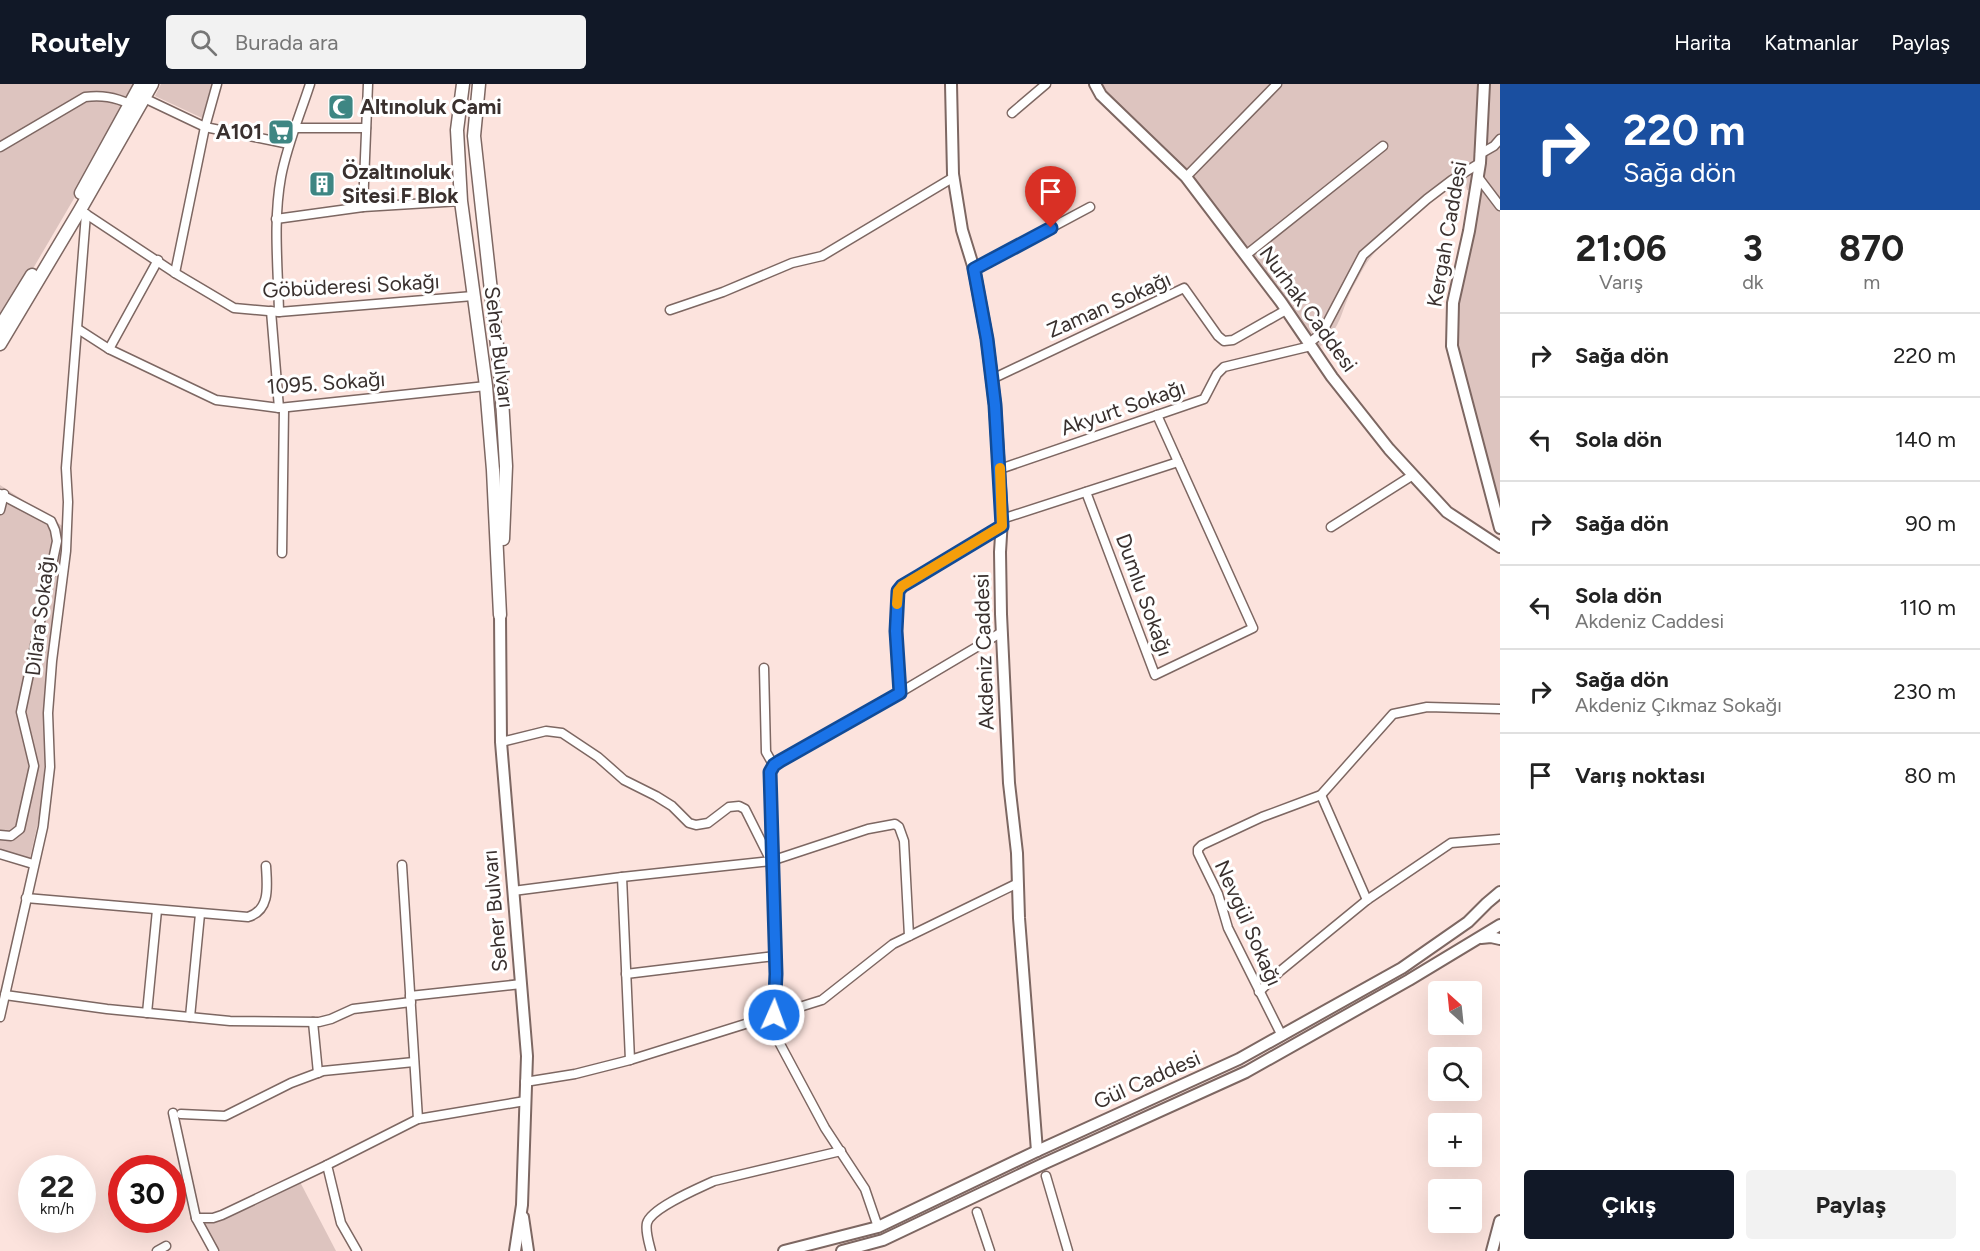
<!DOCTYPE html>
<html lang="tr">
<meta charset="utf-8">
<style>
body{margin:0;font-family:Figtree,sans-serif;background:#f2f2f2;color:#222;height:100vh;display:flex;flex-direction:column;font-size:22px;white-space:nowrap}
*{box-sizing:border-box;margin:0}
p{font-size:20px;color:#767676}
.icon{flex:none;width:33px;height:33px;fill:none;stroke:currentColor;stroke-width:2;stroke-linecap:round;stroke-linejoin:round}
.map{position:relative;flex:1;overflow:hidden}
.panel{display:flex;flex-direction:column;background:#fff;width:480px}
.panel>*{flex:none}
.banner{background:#1a4fa0;color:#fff;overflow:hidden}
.needle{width:39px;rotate:333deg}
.fabs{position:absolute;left:1428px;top:897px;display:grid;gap:12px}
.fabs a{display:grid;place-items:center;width:54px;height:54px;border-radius:6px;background:#fff;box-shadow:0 6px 24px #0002;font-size:30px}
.speed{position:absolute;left:18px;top:1071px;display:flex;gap:12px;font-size:30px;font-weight:700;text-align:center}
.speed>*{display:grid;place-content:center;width:78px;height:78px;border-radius:50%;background:#fff;box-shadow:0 6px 24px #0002;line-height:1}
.speed small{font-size:15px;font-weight:400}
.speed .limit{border:9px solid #d22;background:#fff;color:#111}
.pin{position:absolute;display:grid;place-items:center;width:51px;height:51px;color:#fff;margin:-62px -26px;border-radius:50% 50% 50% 0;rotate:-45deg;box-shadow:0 0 6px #0007}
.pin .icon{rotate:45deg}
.me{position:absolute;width:66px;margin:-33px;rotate:2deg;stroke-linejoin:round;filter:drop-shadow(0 0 4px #0008)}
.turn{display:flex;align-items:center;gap:21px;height:126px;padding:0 24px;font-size:27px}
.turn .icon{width:78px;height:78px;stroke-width:2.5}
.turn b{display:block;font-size:42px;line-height:51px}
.eta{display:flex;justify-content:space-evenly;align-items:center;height:102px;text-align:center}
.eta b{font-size:36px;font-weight:700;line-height:42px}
.action{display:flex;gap:12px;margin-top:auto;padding:12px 24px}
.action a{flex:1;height:69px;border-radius:6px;background:#111827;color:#fff;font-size:24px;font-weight:700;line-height:69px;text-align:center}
.action a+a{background:#f2f2f2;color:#222}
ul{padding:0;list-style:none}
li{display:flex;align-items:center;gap:18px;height:84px;padding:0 24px;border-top:2px solid #e0e0e0}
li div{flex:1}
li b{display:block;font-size:22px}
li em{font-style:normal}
header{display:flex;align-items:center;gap:36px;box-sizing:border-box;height:84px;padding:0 30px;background:#111827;color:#fff}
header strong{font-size:28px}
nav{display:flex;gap:33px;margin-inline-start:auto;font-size:21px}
.search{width:420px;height:54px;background:#f2f2f2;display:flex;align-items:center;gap:15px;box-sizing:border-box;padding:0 21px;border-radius:6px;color:#767676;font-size:22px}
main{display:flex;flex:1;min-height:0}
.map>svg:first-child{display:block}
.green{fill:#ddc4bf}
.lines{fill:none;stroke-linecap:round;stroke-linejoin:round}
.minor-casing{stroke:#7d6762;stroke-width:11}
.tertiary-casing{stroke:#7d6762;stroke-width:14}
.secondary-casing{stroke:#7d6762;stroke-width:15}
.minor{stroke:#fff;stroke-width:8}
.tertiary{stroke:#fff;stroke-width:10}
.secondary{stroke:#fff;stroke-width:12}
.route-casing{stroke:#114b97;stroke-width:15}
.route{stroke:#1a73e8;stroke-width:10}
.slow{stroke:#f59e0b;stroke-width:10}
.labels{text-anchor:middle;stroke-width:6;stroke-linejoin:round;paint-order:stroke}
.poi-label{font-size:21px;font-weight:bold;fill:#39302e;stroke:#fff;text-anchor:start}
.street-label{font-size:21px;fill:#39302e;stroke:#fff}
</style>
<header>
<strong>Routely</strong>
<div class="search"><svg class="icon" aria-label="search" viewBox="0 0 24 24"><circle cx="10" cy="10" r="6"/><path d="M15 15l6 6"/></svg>Burada ara</div>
<nav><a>Harita</a><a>Katmanlar</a><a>Paylaş</a></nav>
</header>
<main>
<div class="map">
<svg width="1500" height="1167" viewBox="0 0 1500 1167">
<rect width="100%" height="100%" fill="#fce3dd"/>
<g class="green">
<polygon points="0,0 141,0 0,241"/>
<polygon points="161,0 212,0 202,34 155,12"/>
<path d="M1096,0H1500V441L1452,260L1476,107L1467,106L1466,101L1460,99C1439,107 1386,153 1372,172C1364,181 1359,193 1353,203C1340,228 1343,241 1320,263L1242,167L1190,98Z"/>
<polygon points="0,401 64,443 44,622 46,655 43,716 30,774 0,766"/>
<polygon points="299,1096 336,1167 219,1167 201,1139"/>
</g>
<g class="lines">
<defs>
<g id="minor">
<polyline points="144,14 205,43 289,60"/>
<polyline points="1012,29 1046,0"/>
<polyline points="296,44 366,44"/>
<path d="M0,63L85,13C102,11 114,13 130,20"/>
<polyline points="1480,70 1494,62 1500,55"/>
<polyline points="1186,93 1277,0"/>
<polyline points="1478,93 1500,122"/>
<polyline points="363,123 368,0"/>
<polyline points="83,128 175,189 234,224 279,228 473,212"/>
<polyline points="276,135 363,123 461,117"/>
<polyline points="1246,171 1383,62"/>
<polyline points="974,185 1090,123"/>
<polyline points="175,189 205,43 217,0"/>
<polyline points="670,226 723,208 792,179 822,172 954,93"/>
<polyline points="271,227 279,324"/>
<path d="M279,228C278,183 273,137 281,93C287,61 300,31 310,0"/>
<polyline points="78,245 109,265 216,316 279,324 486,302"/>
<polyline points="1309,259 1318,252 1325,243 1363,171 1427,115 1452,96 1480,79"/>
<polyline points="109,265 158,176"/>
<polyline points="992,295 1184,204 1218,252 1224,257 1233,256 1286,226"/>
<polyline points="1000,385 1204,315 1217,290 1224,283 1311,262"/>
<polyline points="1086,408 1155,591 1253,544 1157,331"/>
<polyline points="0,410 51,437 55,446 57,457 21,628 34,682 20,745 11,752 0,751"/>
<polyline points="0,426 4,410"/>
<polyline points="1002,435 1178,378"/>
<polyline points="1331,443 1413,391"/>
<polyline points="282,469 284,324"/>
<polyline points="764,584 766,668 774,682"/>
<polyline points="900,609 896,547 898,507 902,503 919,492 1001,442"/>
<polyline points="501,658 546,647 562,649 598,673 624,696 656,712 672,722 689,739 696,741 708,739 729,723 739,722 745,725 771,777 776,890 774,931 772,945 825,1044 865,1105 878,1143"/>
<polyline points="1321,711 1367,816"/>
<polyline points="0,770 33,780"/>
<polyline points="771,775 769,689 774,681 830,650 1002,548"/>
<polyline points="402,781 418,1035"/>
<polyline points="622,793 630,976 822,916 893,860 1018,799"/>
<polyline points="513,807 622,793 771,777 868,745 895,740 899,743 904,757 909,852"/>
<path d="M26,814L248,833C271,826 267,801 266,782"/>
<polyline points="626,890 775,872"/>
<polyline points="1259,908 1279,888 1367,816 1451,759 1500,755"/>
<polyline points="5,911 107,925 230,937 319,938 331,935 353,925 411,918"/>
<polyline points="410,912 521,900"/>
<polyline points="147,929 157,826"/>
<polyline points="0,933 43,743 50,683 48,629 52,577 66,467 68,418 66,384 86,130"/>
<polyline points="190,933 200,830"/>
<polyline points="313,938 318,989"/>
<polyline points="1282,952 1228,844 1218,810 1198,769 1198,765 1202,761 1262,733 1321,711 1393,630 1427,623 1500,625"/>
<polyline points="525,998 575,990 630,976"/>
<polyline points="173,1029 196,1134 214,1167"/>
<polyline points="181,1030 225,1032 291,999 323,987 414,978"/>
<polyline points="1046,1092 1068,1167"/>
<polyline points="977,1128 990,1167"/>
<polyline points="196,1134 213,1134 222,1131 327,1081"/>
<polyline points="157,1167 166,1162"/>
<polyline points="357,1167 341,1139 327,1081 418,1035 525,1017"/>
<path d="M651,1167C649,1159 645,1147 647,1139C651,1124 699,1104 714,1097L841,1067"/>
</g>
<g id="tertiary">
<polyline points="951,0 953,90 962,146 974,185 987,255 995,321 1002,435 1000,468 1001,530 1009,699 1017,769 1019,834 1037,1067"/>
<polyline points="1095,0 1101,11 1186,93 1281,218 1332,293 1389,365 1447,428 1500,463"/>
<polyline points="1484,0 1480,79 1469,147 1453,219 1452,262 1500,444"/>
<polyline points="500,531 501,658 527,972 522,1121 515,1167"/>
<polyline points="1481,854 1491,853 1500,855"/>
<polyline points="523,1133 528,1167"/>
<polyline points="784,1167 878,1143 1037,1067 1239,975 1402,884 1468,838 1487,819 1500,808"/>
<polyline points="842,1167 883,1156 1043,1080 1246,988 1409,896 1500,841"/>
<polyline points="1492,1167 1500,1137"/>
</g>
<g id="secondary">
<polyline points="463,0 457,46 461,117 486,302 493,386 500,531"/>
<polyline points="479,0 474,52 501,298 506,382 503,455"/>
<polyline points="81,109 141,0"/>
<polyline points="0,243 32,191"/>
<polyline points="0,260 80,126 152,0"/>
</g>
</defs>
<use href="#minor" class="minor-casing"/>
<use href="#tertiary" class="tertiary-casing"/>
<use href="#secondary" class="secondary-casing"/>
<use href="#minor" class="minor"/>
<use href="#tertiary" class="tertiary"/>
<use href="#secondary" class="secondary"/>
</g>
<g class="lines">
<defs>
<polyline id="route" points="774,931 776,890 770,688 774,681 780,677 900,609 896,547 898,507 902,502 919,492 1002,442 995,321 987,255 974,185 1051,144"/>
</defs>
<use href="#route" class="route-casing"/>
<use href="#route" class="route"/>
<polyline class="slow" points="897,520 898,507 902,502 1002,442 1000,384"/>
</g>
<defs>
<symbol id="mosque-square" viewBox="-11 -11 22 22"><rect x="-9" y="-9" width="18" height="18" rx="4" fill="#3e8683" stroke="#fff"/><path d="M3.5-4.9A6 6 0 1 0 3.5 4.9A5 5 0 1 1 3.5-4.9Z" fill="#fff"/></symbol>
<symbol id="supermarket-square" viewBox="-11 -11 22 22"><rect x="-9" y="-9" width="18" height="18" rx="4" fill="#3e8683" stroke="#fff"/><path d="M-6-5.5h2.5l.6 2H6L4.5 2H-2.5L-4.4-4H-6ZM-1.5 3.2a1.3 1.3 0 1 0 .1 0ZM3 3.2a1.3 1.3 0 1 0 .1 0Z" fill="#fff"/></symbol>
<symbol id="building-square" viewBox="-11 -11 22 22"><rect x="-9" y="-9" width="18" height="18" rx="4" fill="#3e8683" stroke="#fff"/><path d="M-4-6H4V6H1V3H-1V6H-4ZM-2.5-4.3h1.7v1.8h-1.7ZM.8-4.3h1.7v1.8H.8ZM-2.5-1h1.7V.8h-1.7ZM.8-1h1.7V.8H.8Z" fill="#fff"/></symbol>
</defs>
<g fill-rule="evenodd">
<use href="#mosque-square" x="326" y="8" width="30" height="30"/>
<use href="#supermarket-square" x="266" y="33" width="30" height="30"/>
<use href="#building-square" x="307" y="85" width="30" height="30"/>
</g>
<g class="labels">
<g class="poi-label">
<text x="360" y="30">Altınoluk Cami</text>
<text x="262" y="55" text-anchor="end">A101</text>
<text x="342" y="95">Özaltınoluk<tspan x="342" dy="24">Sitesi F Blok</tspan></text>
</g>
<g class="street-label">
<text transform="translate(1447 150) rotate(-80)" y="7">Kergah Caddesi</text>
<text transform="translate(351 202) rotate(-3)" y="7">Göbüderesi Sokağı</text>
<text transform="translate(1109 221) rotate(-24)" y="7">Zaman Sokağı</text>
<text transform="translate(1308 225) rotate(54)" y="7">Nurhak Caddesi</text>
<text transform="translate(499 263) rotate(83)" y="7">Seher Bulvarı</text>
<text transform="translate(326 299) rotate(-4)" y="7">1095. Sokağı</text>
<text transform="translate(1123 324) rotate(-19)" y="7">Akyurt Sokağı</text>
<text transform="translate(1144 511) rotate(70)" y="7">Dumlu Sokağı</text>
<text transform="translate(40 532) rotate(-83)" y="7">Dilara Sokağı</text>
<text transform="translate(984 568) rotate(-92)" y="7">Akdeniz Caddesi</text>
<text transform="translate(495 827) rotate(-95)" y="7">Seher Bulvarı</text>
<text transform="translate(1248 839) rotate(66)" y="7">Nevgül Sokağı</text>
<text transform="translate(1147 996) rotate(-24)" y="7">Gül Caddesi</text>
</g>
</g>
</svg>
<div class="fabs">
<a><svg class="needle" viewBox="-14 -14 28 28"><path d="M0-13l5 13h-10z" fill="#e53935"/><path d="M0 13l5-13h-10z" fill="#767676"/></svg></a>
<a><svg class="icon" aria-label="search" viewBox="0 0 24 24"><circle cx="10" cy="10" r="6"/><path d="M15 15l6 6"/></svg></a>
<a>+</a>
<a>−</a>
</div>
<div class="speed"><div>22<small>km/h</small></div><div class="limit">30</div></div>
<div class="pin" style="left:1051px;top:144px;background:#d93025"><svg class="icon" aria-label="arrive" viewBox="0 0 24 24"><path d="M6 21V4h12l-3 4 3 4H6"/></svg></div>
<svg class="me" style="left:774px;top:931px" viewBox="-20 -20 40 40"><circle r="17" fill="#1a73e8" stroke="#fff" stroke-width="3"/><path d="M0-11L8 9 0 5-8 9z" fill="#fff"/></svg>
</div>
<section class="panel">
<div class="banner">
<div class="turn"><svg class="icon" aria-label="right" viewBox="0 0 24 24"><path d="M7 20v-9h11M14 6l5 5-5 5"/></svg><div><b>220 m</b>Sağa dön</div></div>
</div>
<div class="eta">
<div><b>21:06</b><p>Varış</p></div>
<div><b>3</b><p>dk</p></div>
<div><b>870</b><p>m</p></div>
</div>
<ul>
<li><svg class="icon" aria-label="right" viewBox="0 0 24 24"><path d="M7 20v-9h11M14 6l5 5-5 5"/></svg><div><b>Sağa dön</b></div><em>220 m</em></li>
<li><svg class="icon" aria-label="left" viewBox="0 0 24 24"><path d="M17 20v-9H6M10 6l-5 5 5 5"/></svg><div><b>Sola dön</b></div><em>140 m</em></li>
<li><svg class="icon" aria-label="right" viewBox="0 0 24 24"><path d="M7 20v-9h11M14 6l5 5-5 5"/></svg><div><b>Sağa dön</b></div><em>90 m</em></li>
<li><svg class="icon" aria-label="left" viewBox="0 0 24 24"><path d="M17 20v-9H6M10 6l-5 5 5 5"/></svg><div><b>Sola dön</b><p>Akdeniz Caddesi</p></div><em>110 m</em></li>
<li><svg class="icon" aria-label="right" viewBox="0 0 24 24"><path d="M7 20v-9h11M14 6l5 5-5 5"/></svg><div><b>Sağa dön</b><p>Akdeniz Çıkmaz Sokağı</p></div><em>230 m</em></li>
<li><svg class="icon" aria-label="arrive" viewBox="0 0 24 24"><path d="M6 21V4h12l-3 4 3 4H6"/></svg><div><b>Varış noktası</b></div><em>80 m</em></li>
</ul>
<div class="action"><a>Çıkış</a><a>Paylaş</a></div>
</section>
</main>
